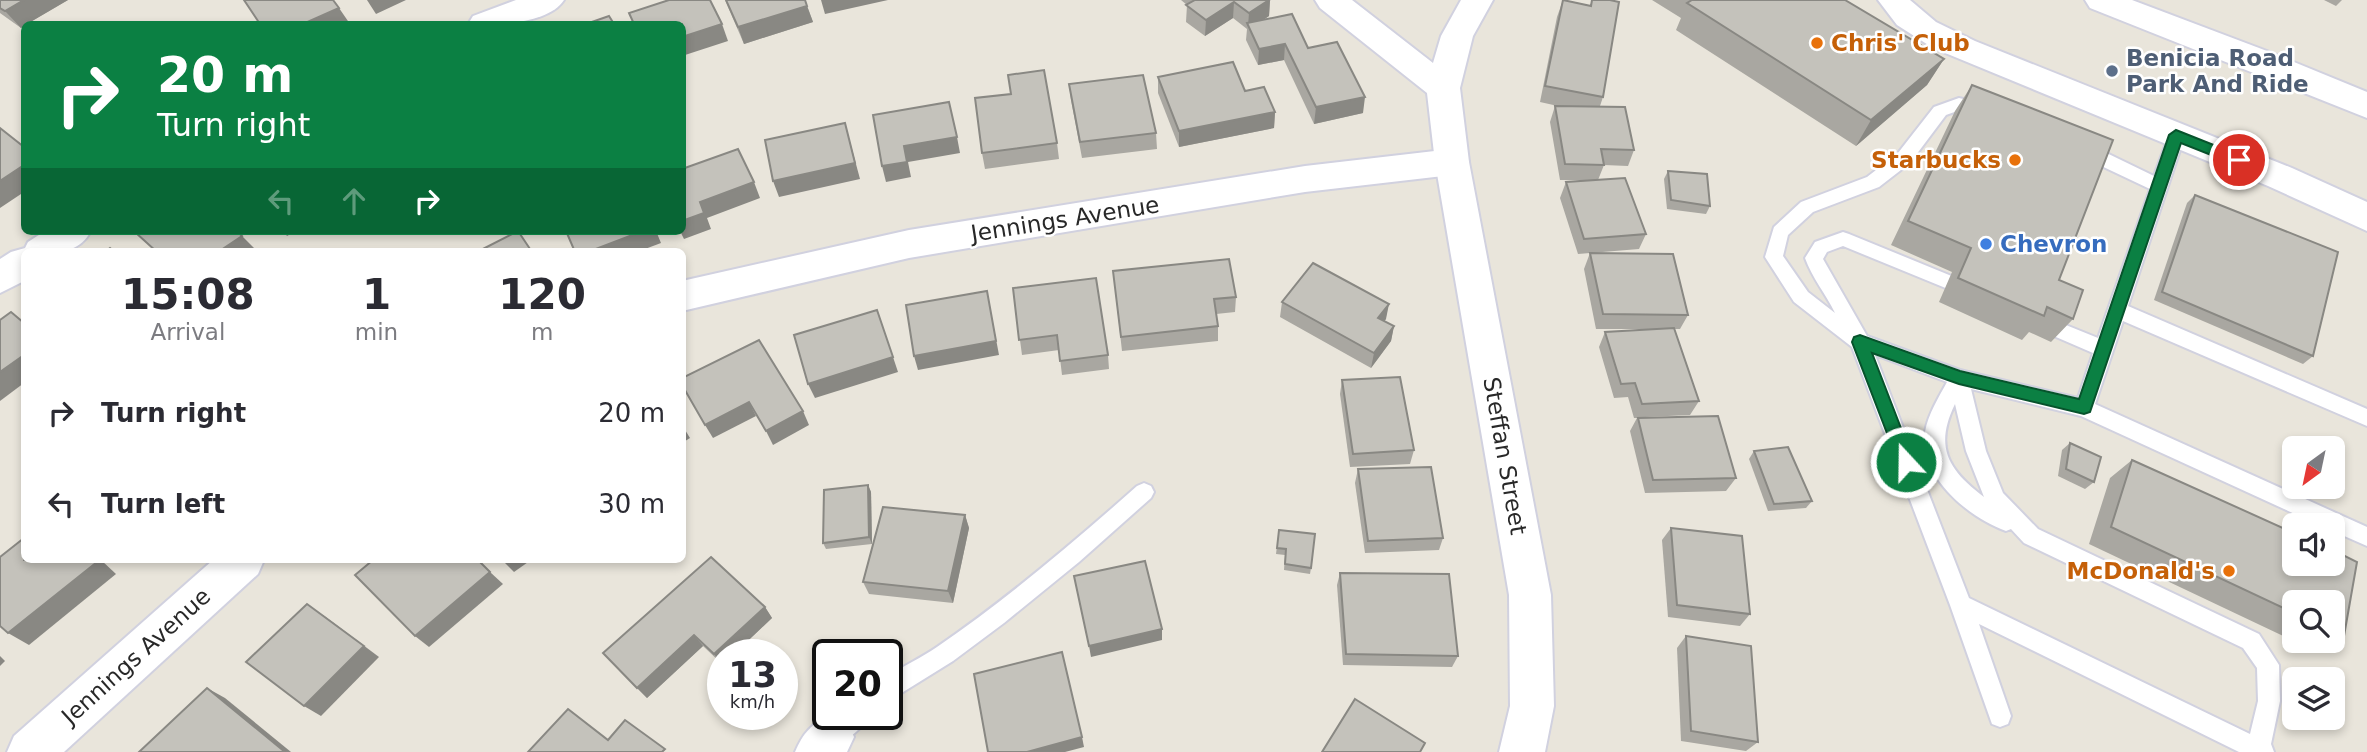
<!DOCTYPE html>
<style>
body{margin:0;font-family:"DejaVu Sans",sans-serif;background:#f7f7f7;color:#2b2b33;height:100vh;display:flex;flex-direction:column;font-size:26px;white-space:nowrap}
*{box-sizing:border-box;margin:0}
p{font-size:23px;color:#7c7c81}
.icon{flex:none;width:38px;height:38px;fill:none;stroke:currentColor;stroke-width:2;stroke-linecap:round;stroke-linejoin:round}
.map{position:relative;flex:1;overflow:hidden}
.sheet{position:absolute;left:21px;top:248px;width:665px;height:315px;display:flex;flex-direction:column;background:#fff;border-radius:10px;box-shadow:0 4px 10px #0003}
.sheet>*{flex:none}
.banner{position:absolute;left:21px;top:21px;width:665px;height:214px;border-radius:10px;box-shadow:0 4px 10px #0003;background:#0b8043;color:#fff;overflow:hidden}
.needle{width:46px;rotate:213deg}
.tools{position:absolute;left:2282px;top:436px;display:grid;gap:14px}
.tools a{display:grid;place-items:center;width:63px;height:63px;border-radius:10px;background:#fff;box-shadow:0 4px 10px #0003;font-size:35px}
.speed{position:absolute;left:707px;top:639px;display:flex;gap:14px;font-size:35px;font-weight:700;text-align:center}
.speed>*{display:grid;place-content:center;width:91px;height:91px;border-radius:50%;background:#fff;box-shadow:0 4px 10px #0003;line-height:1}
.speed small{font-size:18px;font-weight:400}
.speed .limit{border:4px solid #111;border-radius:10px;background:#fff;color:#111}
.pin{position:absolute;display:grid;place-items:center;width:60px;height:60px;color:#fff;margin:-30px;border:4px solid #fff;border-radius:50%;box-shadow:0 2px 7px #0007}
.me{position:absolute;width:77px;margin:-38px;rotate:339deg;stroke-linejoin:round;filter:drop-shadow(0 0 5px #0008)}
.turn{display:flex;align-items:center;gap:24px;height:147px;padding:0 21px;font-size:32px}
.turn .icon{width:91px;height:91px;stroke-width:2.5}
.turn b{display:block;font-size:49px;line-height:60px}
.lanes{display:flex;align-items:center;height:66px;padding:0 21px;background:#0003;justify-content:center;gap:35px;direction:ltr}
.lanes .off{opacity:.35}
.eta{display:flex;justify-content:space-evenly;align-items:center;height:119px;text-align:center}
.eta b{font-size:42px;font-weight:600;line-height:49px}
ul{padding:0;list-style:none}
li{display:flex;align-items:center;gap:21px;height:91px;padding:0 21px}
li div{flex:1}
li b{display:block;font-size:26px}
li em{font-style:normal}
.map>svg:first-child{display:block}
.lines{fill:none;stroke-linecap:round;stroke-linejoin:round}
.lane-casing{stroke:#d1d1df;stroke-width:4}
.street-casing{stroke:#d1d1df;stroke-width:4}
.secondary-casing{stroke:#d1d1df;stroke-width:4}
.lane{fill:#fff;fill-rule:evenodd}
.street{fill:#fff;fill-rule:evenodd}
.secondary{fill:#fff;fill-rule:evenodd}
.wall{fill:#a9a7a1;fill-rule:evenodd}
.shaded-wall{fill:#898883}
.building{fill:#c4c2bb;stroke:#898883;stroke-width:2}
.route{fill:#0b8043;stroke:#07532c;stroke-width:2}
.food-dot{fill:#e8710a;stroke:#fff;stroke-width:2.5}
.service-dot{fill:#5c6f8a;stroke:#fff;stroke-width:2.5}
.shop-dot{fill:#3f7fe0;stroke:#fff;stroke-width:2.5}
.labels{text-anchor:middle;stroke-width:5;stroke-linejoin:round;paint-order:stroke}
.food-label{font-size:23px;font-weight:bold;fill:#c56008;stroke:#fff;text-anchor:end}
.service-label{font-size:23px;font-weight:bold;fill:#4e5e75;stroke:#fff;text-anchor:start}
.street-label{font-size:23px;fill:#282828;stroke:#fff}
.shop-label{font-size:23px;font-weight:bold;fill:#366cbe;stroke:#fff;text-anchor:start}
</style>
<div class="map">
<svg width="2367" height="752" viewBox="0 0 2367 752">
<rect width="100%" height="100%" fill="#e9e5db"/>
<g class="lines">
<defs>
<g id="lane">
<path d="M1959,98L1988,105L1990,109L1982,115L1960,110L1946,115L1910,163L1879,187L1813,212L1788,235L1783,256L1808,292L1835,313C1826,294 1812,278 1805,258L1815,242L1843,232L1849,234L1954,277L1957,282L1954,287L1948,289L1843,246L1827,252L1823,259L1867,336L1960,370L2078,398L2093,353L2049,334L2047,329L2049,324L2056,321L2098,338L2150,189L2076,154L2073,149L2076,144H2088L2154,176L2169,135L2177,129L2185,135L2128,306L2367,409V426L2123,321L2095,404L2367,527V546L2333,531V525H2319L2081,416L1971,389L1986,451L2003,493L2038,529L2259,634L2279,665L2280,701L2271,744L2274,752H2239L1979,624L2011,716L2008,724L2000,727L1992,724L1950,605L1852,347L1794,302L1765,257L1774,227L1801,202L1867,177L1898,153L1934,107ZM1875,355L1947,382C1939,397 1928,414 1925,432C1919,477 1968,517 2006,531L2011,529L2024,543L2243,648L2257,668L2258,701L2250,734L1969,598ZM1955,404L1966,451L1984,497C1948,470 1934,447 1955,404Z"/>
<path d="M1144,483L1151,486L1154,492L1151,498L1079,562L1004,623L953,661L887,702V677C903,666 921,658 937,647C1008,598 1073,543 1137,486Z"/>
<path d="M842,714H870C864,728 845,742 831,748L823,745L820,737L823,729Z"/>
</g>
<g id="street">
<path d="M516,0H564C549,24 493,26 468,24L473,16Z"/>
<polygon points="1452,149 1464,153 1469,162 1464,171 1452,175 1305,192 909,258 682,311 682,281 909,230 1305,166"/>
<path d="M45,231H91C77,257 51,252 24,252V281L0,293V259L11,252L25,248L28,242Z"/>
<polygon points="213,560 264,560 258,574 64,752 7,752 14,736"/>
<path d="M831,715L847,721L854,737L847,752H795C803,733 812,723 831,715Z"/>
</g>
<g id="secondary">
<polygon points="1315,0 1352,0 1433,63 1441,36 1461,0 1493,0 1473,36 1460,88 1469,162 1551,595 1554,706 1545,752 1499,752 1510,706 1509,595 1435,162 1427,93 1320,8"/>
<polygon points="1878,0 1910,0 1936,22 1975,41 2292,168 2367,202 2367,231 2268,186 1933,48 1897,25"/>
<polygon points="2085,0 2132,0 2267,51 2367,92 2367,118 2090,8"/>
</g>
</defs>
<use href="#lane" class="lane-casing"/>
<use href="#street" class="street-casing"/>
<use href="#secondary" class="secondary-casing"/>
<use href="#lane" class="lane"/>
<use href="#street" class="street"/>
<use href="#secondary" class="secondary"/>
</g>
<g class="wall">
<polygon points="0,0 68,0 27,24 24,24 21,28 0,13"/>
<polygon points="725,0 805,0 813,22 744,44"/>
<polygon points="1181,0 1270,0 1269,16 1263,20 1308,48 1363,113 1314,124 1284,60 1258,65 1246,40 1247,29 1233,18 1205,36 1186,22 1187,5"/>
<polygon points="1563,0 1590,6 1592,0 1603,97 1600,106 1634,150 1628,166 1604,165 1598,180 1646,234 1639,249 1578,254 1560,198 1566,182 1593,180 1560,180 1550,122 1555,106 1558,106 1540,102 1557,17"/>
<polygon points="1652,0 1845,0 1944,59 1927,85 1856,146 1676,30 1681,18"/>
<polygon points="2324,0 2342,0 2336,6"/>
<polygon points="1158,77 1245,91 1275,112 1274,128 1179,147 1158,93"/>
<polygon points="1069,84 1156,133 1157,149 1082,158 1071,100"/>
<polygon points="1972,85 2059,280 2073,319 2051,342 2029,332 2022,340 1939,302 1952,272 1891,245 1955,111"/>
<polygon points="1011,94 1057,143 1059,159 985,169 982,153"/>
<polygon points="1668,171 1710,206 1706,214 1667,209 1664,179"/>
<polygon points="2195,195 2313,356 2303,364 2154,300 2187,203"/>
<polygon points="1590,253 1688,315 1680,329 1674,329 1699,401 1690,415 1645,417 1736,478 1726,491 1645,493 1630,431 1637,418 1634,418 1628,397 1614,398 1599,347 1605,332 1656,329 1596,329 1584,269"/>
<polygon points="1113,271 1236,297 1235,312 1216,314 1218,326 1218,341 1122,351"/>
<polygon points="1013,288 1108,355 1109,369 1062,375 1059,350 1022,355"/>
<polygon points="1282,302 1386,319 1384,321 1394,326 1391,341 1371,368 1280,317"/>
<polygon points="1342,380 1414,450 1410,464 1350,467 1340,394"/>
<polygon points="2070,443 2094,482 2085,489 2058,476 2062,450"/>
<polygon points="1754,451 1812,501 1806,508 1768,511 1749,459"/>
<path d="M2132,460L2294,533V564H2333V550L2357,562L2344,636L2315,651L2089,544L2110,478ZM2294,602H2333V640H2294Z"/>
<polygon points="1358,469 1443,538 1439,550 1365,553 1355,483"/>
<polygon points="868,485 871,492 872,544 826,549 823,543"/>
<polygon points="965,515 969,528 953,603 869,594 863,582"/>
<polygon points="1671,528 1750,614 1740,626 1668,617 1662,540"/>
<polygon points="1279,530 1311,568 1310,574 1284,570 1285,555 1276,554"/>
<polygon points="1340,573 1458,656 1452,667 1343,665 1337,585"/>
<polygon points="765,607 772,618 734,654 723,654 723,665 703,646 647,698 603,653"/>
<polygon points="1686,636 1758,742 1746,751 1681,741 1677,648"/>
</g>
<g class="shaded-wall">
<polygon points="24,0 68,0 27,24 24,24 24,26 21,28 5,11"/>
<polygon points="367,0 406,0 376,14"/>
<polygon points="821,0 888,0 825,14"/>
<polygon points="1270,0 1269,16 1250,29 1248,26 1249,13"/>
<polygon points="1234,2 1233,18 1205,36 1206,20"/>
<polygon points="807,6 813,22 744,44 738,27"/>
<polygon points="339,8 350,24 303,24"/>
<polygon points="722,24 728,41 682,56 682,37"/>
<polygon points="1285,44 1284,60 1258,65 1259,49"/>
<polygon points="1944,59 1927,85 1856,146 1871,120"/>
<polygon points="1365,97 1363,113 1314,124 1316,107"/>
<polygon points="1275,112 1274,128 1179,147 1179,131"/>
<polygon points="845,123 860,179 779,197 773,181"/>
<polygon points="957,137 960,153 908,162 911,177 886,182 882,166 904,146"/>
<polygon points="24,165 24,192 0,208 0,181"/>
<polygon points="754,182 760,198 707,218 711,229 684,239 680,231 682,231 682,221 700,202"/>
<polygon points="283,231 296,231 287,236"/>
<polygon points="643,231 656,231 661,243 637,252 588,252"/>
<polygon points="242,236 257,251 218,252"/>
<polygon points="987,291 999,355 918,370 914,356"/>
<polygon points="1389,304 1386,319 1375,333 1378,318"/>
<polygon points="1394,326 1391,341 1371,368 1374,353"/>
<polygon points="24,355 24,383 0,401 0,372"/>
<polygon points="893,357 898,372 815,398 808,384"/>
<polygon points="749,402 756,416 713,438 705,425"/>
<polygon points="803,411 809,425 773,445 766,431"/>
<polygon points="682,425 690,438 682,443"/>
<polygon points="868,485 871,492 872,544 869,537"/>
<polygon points="965,515 969,528 953,603 948,591"/>
<polygon points="94,560 101,560 116,574 29,645 8,633"/>
<polygon points="502,560 531,560 514,572"/>
<polygon points="490,572 503,584 429,647 415,636"/>
<polygon points="765,607 772,618 734,654 723,654 723,665 714,654"/>
<polygon points="323,615 379,657 321,716 304,706"/>
<polygon points="1162,629 1162,640 1091,657 1089,646"/>
<polygon points="694,635 703,646 647,698 637,688"/>
<polygon points="0,656 5,661 0,666"/>
<polygon points="207,688 225,698 291,752 285,752"/>
<polygon points="1082,737 1084,747 1065,752 1027,752"/>
</g>
<g class="building">
<polygon points="0,0 24,0 5,11 0,8"/>
<polygon points="244,0 333,0 339,8 303,24 260,24"/>
<polygon points="669,0 710,0 722,24 682,37 682,24 634,24 629,13"/>
<polygon points="726,0 805,0 807,6 738,27"/>
<polygon points="1195,0 1269,0 1249,13 1234,2 1206,20 1186,5"/>
<polygon points="1563,0 1591,6 1592,0 1610,0 1619,2 1603,97 1545,86"/>
<polygon points="1692,0 1845,0 1944,59 1871,120 1687,3"/>
<polygon points="1292,14 1308,48 1337,42 1365,97 1316,107 1285,44 1259,49 1247,23"/>
<polygon points="609,16 614,24 586,24"/>
<polygon points="1233,62 1245,91 1264,87 1275,112 1179,131 1158,77"/>
<polygon points="1044,70 1057,143 982,153 975,98 1011,94 1008,75"/>
<polygon points="1143,75 1156,133 1080,142 1069,84"/>
<polygon points="1972,85 2113,140 2059,280 2083,290 2073,319 2047,307 2044,316 1958,278 1971,248 1908,221"/>
<polygon points="949,102 957,137 904,146 907,162 882,166 873,115"/>
<polygon points="1555,106 1625,107 1634,150 1601,149 1604,165 1565,164"/>
<polygon points="845,123 855,163 773,181 765,140"/>
<polygon points="0,128 24,147 24,165 0,181"/>
<polygon points="738,149 754,182 700,202 704,213 682,221 682,169"/>
<polygon points="1668,171 1707,174 1710,206 1671,200"/>
<polygon points="1625,178 1646,234 1584,239 1566,182"/>
<polygon points="2195,195 2338,252 2313,356 2162,292"/>
<polygon points="140,231 237,231 242,236 218,252 157,252 136,233"/>
<polygon points="518,231 532,252 477,252"/>
<polygon points="566,231 643,231 588,252 575,252"/>
<polygon points="110,248 115,252 105,252"/>
<polygon points="1590,253 1673,254 1688,315 1603,314"/>
<polygon points="1229,259 1236,297 1214,299 1218,326 1121,337 1113,271"/>
<polygon points="1313,263 1389,304 1378,318 1394,326 1374,353 1282,302"/>
<polygon points="1096,278 1108,355 1060,361 1057,335 1019,340 1013,288"/>
<polygon points="987,291 996,341 914,356 906,305"/>
<polygon points="877,310 893,357 808,384 794,335"/>
<polygon points="11,312 24,323 24,355 0,372 0,320"/>
<polygon points="1674,328 1699,401 1642,404 1635,383 1621,384 1605,332"/>
<polygon points="759,340 803,411 766,431 749,402 705,425 682,385 682,378"/>
<polygon points="1400,377 1414,450 1353,454 1342,380"/>
<polygon points="1718,416 1736,478 1653,480 1638,418"/>
<polygon points="2070,443 2101,457 2094,482 2066,469"/>
<polygon points="1788,447 1812,501 1774,504 1754,451"/>
<polygon points="2132,460 2294,533 2294,564 2333,564 2333,550 2357,562 2344,636 2333,631 2333,602 2294,602 2294,613 2111,527"/>
<polygon points="1431,467 1443,538 1368,541 1358,469"/>
<polygon points="868,485 869,537 823,543 824,490"/>
<polygon points="883,507 965,515 948,591 863,582"/>
<polygon points="1671,528 1742,536 1750,614 1677,605"/>
<polygon points="1279,530 1315,534 1311,568 1285,564 1286,549 1277,548"/>
<polygon points="24,538 24,560 94,560 97,562 8,633 0,626 0,557"/>
<polygon points="711,557 765,607 714,654 694,635 637,688 603,653"/>
<polygon points="373,560 478,560 490,572 415,636 355,575"/>
<polygon points="1145,561 1162,629 1089,646 1074,576"/>
<polygon points="1340,573 1449,574 1458,656 1346,654"/>
<polygon points="307,604 364,646 304,706 246,662"/>
<polygon points="1686,636 1751,646 1758,742 1691,731"/>
<polygon points="1062,652 1082,737 1027,752 988,752 974,674"/>
<polygon points="207,688 285,752 139,752"/>
<polygon points="1355,699 1425,743 1420,752 1322,752"/>
<polygon points="568,709 608,740 625,720 665,749 662,752 528,752"/>
</g>
<polygon class="route" points="2176,130 2244,157 2246,160 2239,166 2181,143 2090,412 2084,414 1959,384 1872,353 1914,462 1912,467 1906,469 1900,467 1852,342 1854,337 1860,335 1960,371 2079,399 2169,135"/>
<g class="food-dot">
<circle cx="1817" cy="43" r="7"/>
<circle cx="2015" cy="160" r="7"/>
<circle cx="2229" cy="571" r="7"/>
</g>
<circle class="service-dot" cx="2112" cy="71" r="7"/>
<circle class="shop-dot" cx="1986" cy="244" r="7"/>
<g class="labels">
<g class="food-label">
<text x="1831" y="51" text-anchor="start">Chris' Club</text>
<text x="2001" y="168">Starbucks</text>
<text x="2215" y="579">McDonald's</text>
</g>
<g class="service-label">
<text x="2126" y="66">Benicia Road<tspan x="2126" dy="26">Park And Ride</tspan></text>
</g>
<g class="street-label">
<text transform="translate(1065 219) rotate(-9)" y="8">Jennings Avenue</text>
<text transform="translate(1505 456) rotate(80)" y="8">Steffan Street</text>
<text transform="translate(136 656) rotate(-42)" y="8">Jennings Avenue</text>
</g>
<g class="shop-label">
<text x="2000" y="252">Chevron</text>
</g>
</g>
</svg>
<div class="tools">
<a><svg class="needle" viewBox="-14 -14 28 28"><path d="M0-13l5 13h-10z" fill="#e53935"/><path d="M0 13l5-13h-10z" fill="#7c7c81"/></svg></a>
<a><svg class="icon" aria-label="sound" viewBox="0 0 24 24"><path d="M4 9h4l5-4v14l-5-4H4zM17 9q2 3 0 6"/></svg></a>
<a><svg class="icon" aria-label="search" viewBox="0 0 24 24"><circle cx="10" cy="10" r="6"/><path d="M15 15l6 6"/></svg></a>
<a><svg class="icon" aria-label="layers" viewBox="0 0 24 24"><path d="M12 4l9 5-9 5-9-5zM3 14l9 5 9-5"/></svg></a>
</div>
<div class="speed"><div>13<small>km/h</small></div><div class="limit">20</div></div>
<div class="pin" style="left:2239px;top:160px;background:#d93025"><svg class="icon" aria-label="arrive" viewBox="0 0 24 24"><path d="M6 21V4h12l-3 4 3 4H6"/></svg></div>
<svg class="me" style="left:1906px;top:462px" viewBox="-20 -20 40 40"><circle r="17" fill="#0b8043" stroke="#fff" stroke-width="3"/><path d="M0-11L8 9 0 5-8 9z" fill="#fff"/></svg>
<div class="banner">
<div class="turn"><svg class="icon" aria-label="right" viewBox="0 0 24 24"><path d="M7 20v-9h11M14 6l5 5-5 5"/></svg><div><b>20 m</b>Turn right</div></div>
<div class="lanes"><svg class="icon off" aria-label="left" viewBox="0 0 24 24"><path d="M17 20v-9H6M10 6l-5 5 5 5"/></svg><svg class="icon off" aria-label="ahead" viewBox="0 0 24 24"><path d="M12 20V5M6 11l6-6 6 6"/></svg><svg class="icon" aria-label="right" viewBox="0 0 24 24"><path d="M7 20v-9h11M14 6l5 5-5 5"/></svg></div>
</div>
<section class="sheet">
<div class="eta">
<div><b>15:08</b><p>Arrival</p></div>
<div><b>1</b><p>min</p></div>
<div><b>120</b><p>m</p></div>
</div>
<ul>
<li><svg class="icon" aria-label="right" viewBox="0 0 24 24"><path d="M7 20v-9h11M14 6l5 5-5 5"/></svg><div><b>Turn right</b></div><em>20 m</em></li>
<li><svg class="icon" aria-label="left" viewBox="0 0 24 24"><path d="M17 20v-9H6M10 6l-5 5 5 5"/></svg><div><b>Turn left</b></div><em>30 m</em></li>
</ul>
</section>
</div>
